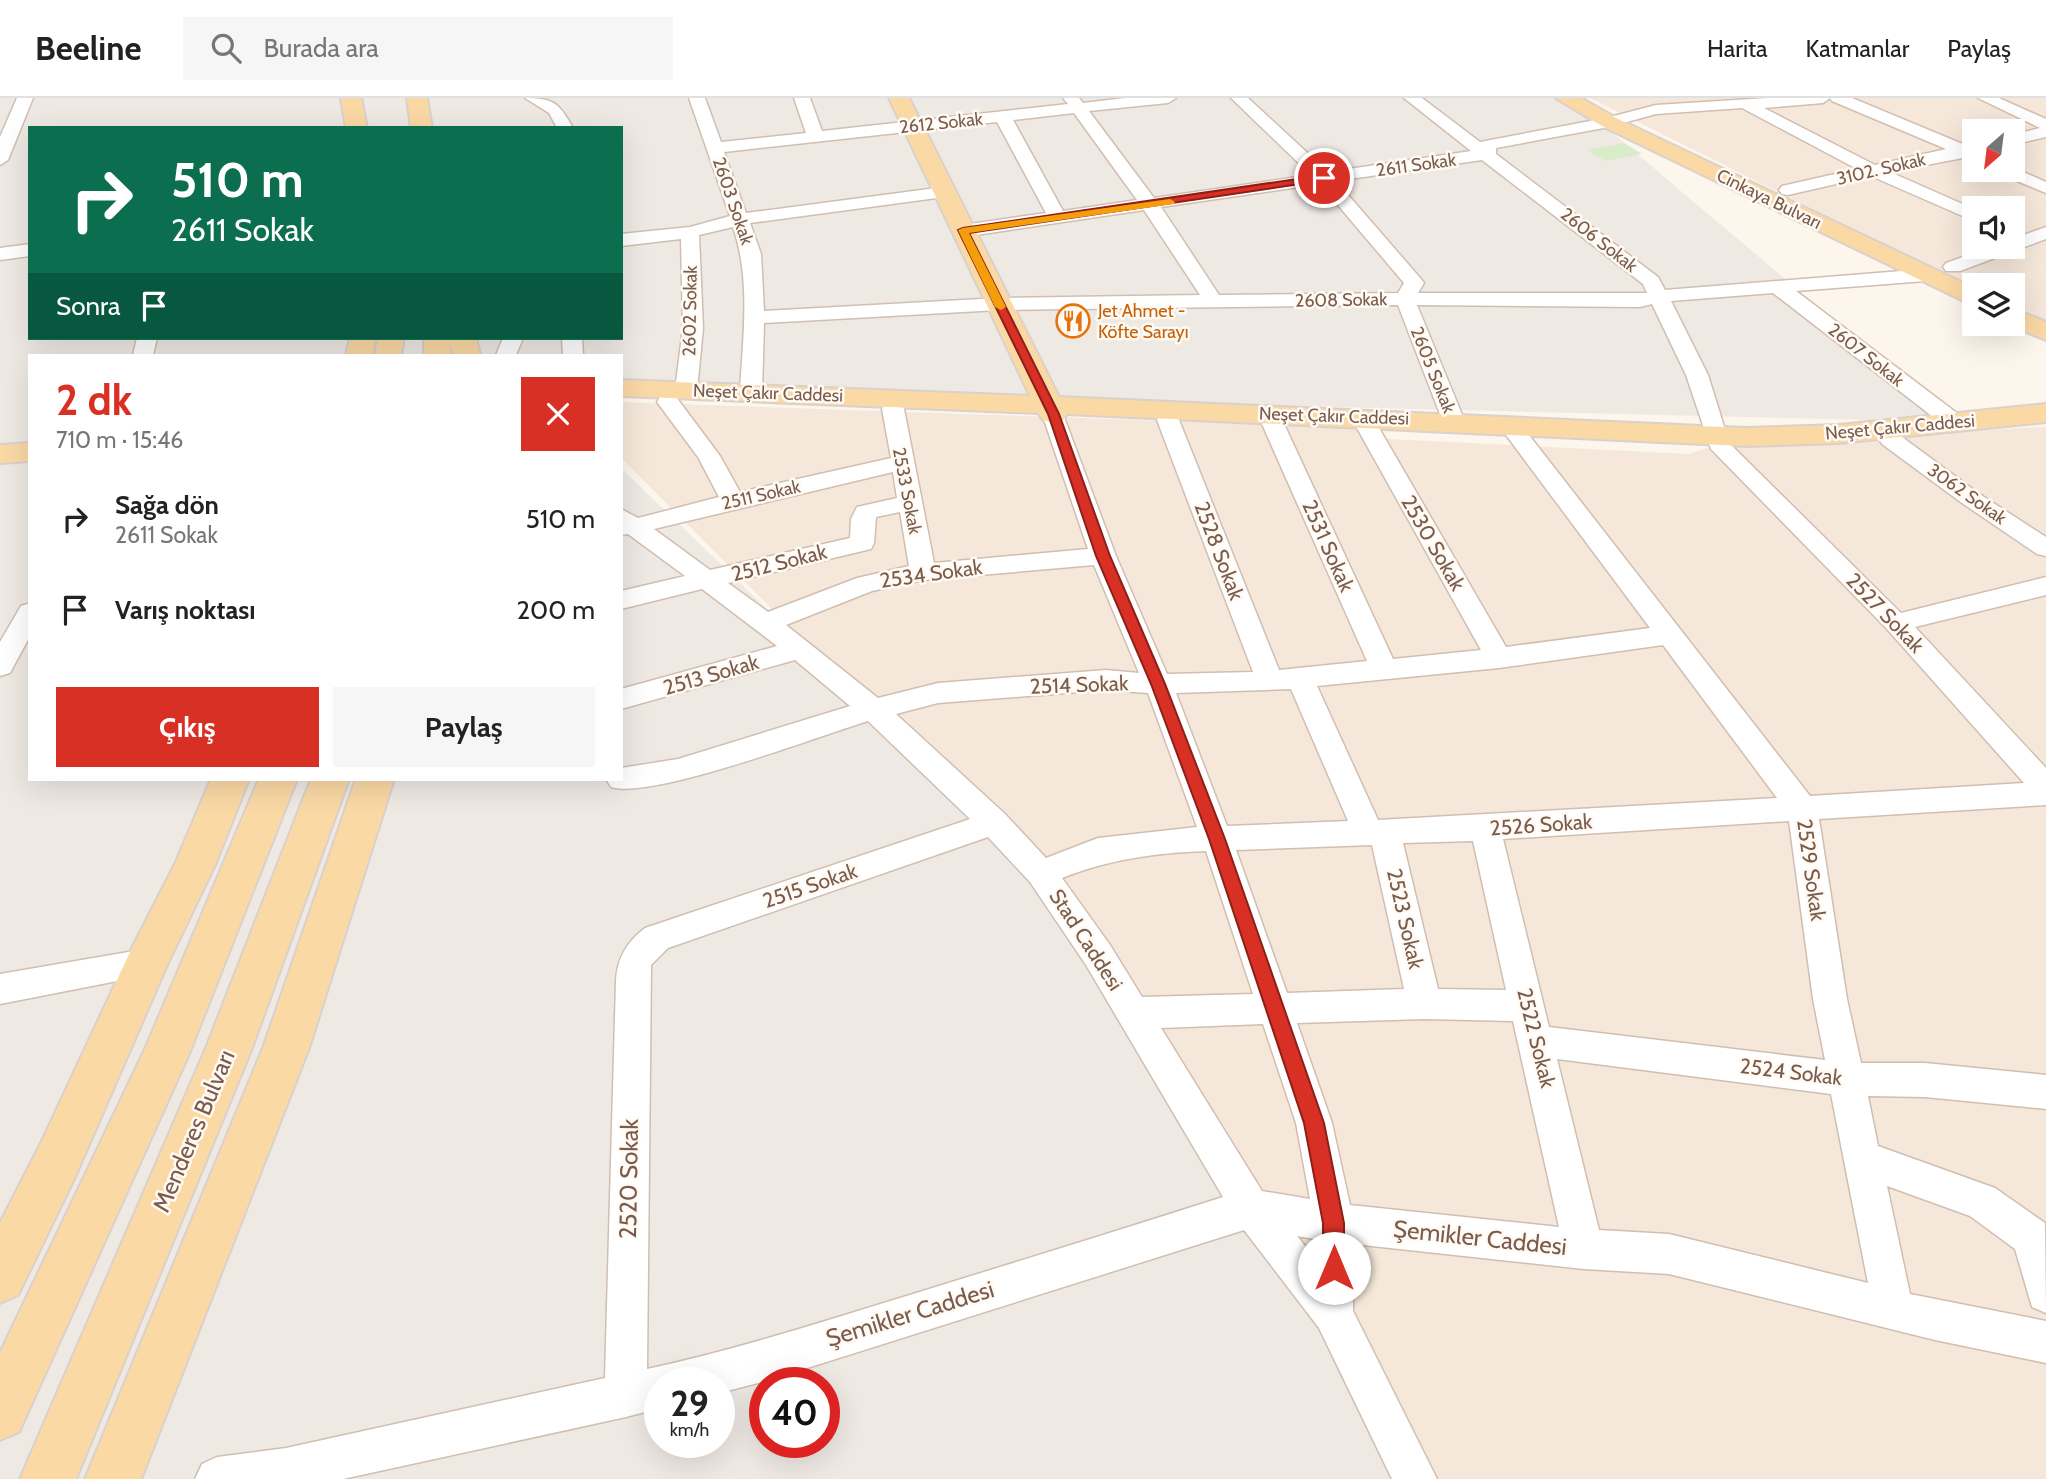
<!DOCTYPE html>
<html lang="tr">
<meta charset="utf-8">
<style>
body{margin:0;font-family:Cabin,sans-serif;background:#f6f6f6;color:#222;height:100vh;display:flex;flex-direction:column;font-size:26px;white-space:nowrap}
*{box-sizing:border-box;margin:0}
p{font-size:23px;color:#767676}
.icon{flex:none;width:38px;height:38px;fill:none;stroke:currentColor;stroke-width:2;stroke-linecap:round;stroke-linejoin:round}
.map{position:relative;flex:1;overflow:hidden}
.sheet{position:absolute;left:28px;top:256px;width:595px;height:427px;display:flex;flex-direction:column;background:#fff;border-radius:0px;box-shadow:0 7px 28px #0002}
.sheet>*{flex:none}
.hud{position:absolute;left:28px;top:28px;width:595px;height:214px;border-radius:0px;box-shadow:0 7px 28px #0002;background:#0b6e4f;color:#fff;overflow:hidden}
.needle{width:46px;rotate:208deg}
.buttons{position:absolute;left:1962px;top:21px;display:grid;gap:14px}
.buttons a{display:grid;place-items:center;width:63px;height:63px;border-radius:0px;background:#fff;box-shadow:0 7px 28px #0002;font-size:35px}
.speed{position:absolute;left:644px;top:1269px;display:flex;gap:14px;font-size:35px;font-weight:700;text-align:center}
.speed>*{display:grid;place-content:center;width:91px;height:91px;border-radius:50%;background:#fff;box-shadow:0 7px 28px #0002;line-height:1}
.speed small{font-size:18px;font-weight:400}
.speed .limit{border:10px solid #d22;background:#fff;color:#111}
.pin{position:absolute;display:grid;place-items:center;width:60px;height:60px;color:#fff;margin:-30px;border:4px solid #fff;border-radius:50%;box-shadow:0 2px 7px #0007}
.me{position:absolute;width:77px;margin:-38px;rotate:0deg;stroke-linejoin:round;filter:drop-shadow(0 0 5px #0008)}
.turn{display:flex;align-items:center;gap:24px;height:147px;padding:0 28px;font-size:32px}
.turn .icon{width:91px;height:91px;stroke-width:2.5}
.turn b{display:block;font-size:49px;line-height:60px}
.then{display:flex;align-items:center;height:66px;padding:0 28px;background:#0003;gap:14px;font-size:26px}
.round{display:grid;place-items:center;flex:none;width:74px;height:74px;border-radius:0px;background:#f6f6f6}
.head{display:flex;align-items:center;justify-content:space-between;height:119px;padding:0 28px}
h1{font-size:42px;font-weight:700;line-height:52px;color:#d93025}
.button{display:flex;gap:14px;margin-top:auto;padding:14px 28px}
.button a{flex:1;height:80px;border-radius:0px;background:#d93025;color:#fff;font-size:28px;font-weight:700;line-height:80px;text-align:center}
.button a+a{background:#f6f6f6;color:#222}
ul{padding:0;list-style:none}
li{display:flex;align-items:center;gap:21px;height:91px;padding:0 28px}
li div{flex:1}
li b{display:block;font-size:26px}
li em{font-style:normal}
header{display:flex;align-items:center;gap:42px;box-sizing:border-box;height:98px;padding:0 35px;background:#fff;border-bottom:2px solid #e0e0e0}
header strong{font-size:33px}
nav{display:flex;gap:38px;margin-inline-start:auto;font-size:24px}
.search{width:490px;height:63px;background:#f6f6f6;display:flex;align-items:center;gap:18px;box-sizing:border-box;padding:0 24px;border-radius:0px;color:#767676;font-size:26px}
.map>svg:first-child{display:block}
.residential{fill:#f5e8da;fill-rule:evenodd}
.industrial{fill:#efe9e4;fill-rule:evenodd}
.green{fill:#d8ecc9}
.lines{fill:none;stroke-linecap:round;stroke-linejoin:round}
.minor-casing{stroke:#d1beb0;stroke-width:3}
.major-casing{stroke:#dad1cd;stroke-width:4}
.minor{fill:#fff;fill-rule:evenodd}
.major{fill:#fbd9a5;fill-rule:evenodd}
.route{fill:#d93025;stroke:#8d1f18;stroke-width:2}
.slow{fill:#f59e0b}
.labels{text-anchor:middle;stroke-width:5;stroke-linejoin:round;paint-order:stroke}
.far-street-label{font-size:18px;fill:#7a5c4d;stroke:#fffaf3}
.far-food-label{font-size:18px;fill:#c56008;stroke:#fffaf3;text-anchor:start}
.street-label{font-size:21px;fill:#7a5c4d;stroke:#fffaf3}
.near-street-label{font-size:24px;fill:#7a5c4d;stroke:#fffaf3}
</style>
<header>
<strong>Beeline</strong>
<div class="search"><svg class="icon" aria-label="search" viewBox="0 0 24 24"><circle cx="10" cy="10" r="6"/><path d="M15 15l6 6"/></svg>Burada ara</div>
<nav><a>Harita</a><a>Katmanlar</a><a>Paylaş</a></nav>
</header>
<div class="map">
<svg width="2046" height="1381" viewBox="0 0 2046 1381">
<rect width="100%" height="100%" fill="#fdf6ec"/>
<g class="residential">
<path d="M1590,0H2046V228L2013,211L2012,187H1974V192ZM1974,33H2012V72H1974ZM1974,110H2012V149H1974Z"/>
<polygon points="621,304 1368,330 1389,341 1689,356 1719,346 2046,329 2046,1381 1413,1381 872,611 621,360"/>
</g>
<path class="industrial" d="M0,0H1571L1954,324L621,292V257H30V681H621V370L1041,775L1413,1381H0ZM30,30H621V240H30ZM660,1284H719V1344H660ZM765,1284H824V1344H765Z"/>
<polygon class="green" points="1624,45 1642,56 1605,63 1588,52"/>
<g class="lines">
<defs>
<g id="minor">
<polygon points="17,0 33,0 8,62 0,67 0,39"/>
<path d="M525,0C554,0 559,5 573,30H557L549,15Z"/>
<path d="M689,0H705L721,44L806,35L794,0H810L822,33L1068,6L1063,0H1079L1083,5L1125,0H1176L1168,5L1089,13L1154,100L1311,77L1231,0H1248L1328,74L1471,53L1404,0H1422L1480,44L1606,20L1656,7L1767,0H1852L1965,47L1974,45L1973,58L1890,74L1974,111V123L1871,78L1788,97L1782,96L1779,92L1782,88L1857,71L1742,10L1656,16L1609,29L1496,50V56L1658,179L1665,192L1926,171L1936,177L1926,183L1796,193L1962,319L1965,324L1962,329H1946L1773,195L1671,203L1708,277L1727,338L1725,341L1901,515L2046,479V497L1915,529L2046,670V707L1819,721L1847,901L1861,965H1925L2046,977V1011L1925,999L1868,998L1878,1048L1995,1090L2045,1125L2046,1215L2032,1209L2015,1151L1970,1118L1887,1088L1910,1196L2046,1223V1265L1935,1242L1669,1176L1584,1171L1353,1146V1213L1437,1381H1392L1319,1230L1244,1132L766,1283L719,1295V1284H660V1310L626,1319L343,1381H195L202,1366L217,1359L286,1350L605,1280L616,883C617,860 627,844 645,830L970,721L868,623C819,638 651,702 611,689L606,681H621V670L678,661L850,608L795,562L621,611V591L777,548L702,491L621,511V493L685,478L628,436L621,437V411L638,420L719,399L698,359L657,304L660,299H676L720,358L740,394L891,360L882,311L885,306H901L904,311L934,465L1088,451L1042,316L1045,311H1061L1116,458L1167,576L1253,574L1157,322L1160,317H1176L1179,322L1279,572L1367,563L1262,326L1265,321H1281L1284,326L1393,561L1481,552L1357,330L1360,325H1376L1379,330L1506,549L1650,530L1506,337L1509,332H1525L1810,698L2024,685L1887,531L1711,351L1686,277L1652,206L1640,209L1417,207L1465,324L1462,329H1446L1443,324L1398,207L999,212L764,225L762,293L759,298H743L740,293C743,239 751,181 733,129L699,137L703,230L697,292L694,297H678L675,292L683,230L681,141L621,148V136L690,129L730,118ZM1830,0L1832,3L1946,51L1875,67L1764,10L1823,5ZM1074,15L1137,102L1063,113L1013,22ZM997,24L1046,115L963,127L957,129L954,133L957,137L963,139L1144,112L1200,197L999,200L764,213L761,156L750,125L944,99L953,94L944,89L746,115L724,54ZM1482,62L1643,186L1647,195H1418L1424,185L1421,181L1336,83ZM1320,86L1404,185L1398,195L1219,197L1161,109ZM893,374L897,400L857,409L851,421L850,440L710,472L654,431ZM900,414L909,468L857,480L768,514L728,485L871,451L874,445L876,419ZM1094,467L1139,575L1106,572L938,585L878,600L786,527L872,493L923,482ZM1663,547L1777,700L1378,722L1317,588L1499,570ZM1291,591L1348,723L1227,728L1176,595ZM1106,592L1148,595L1197,729L1098,740L1046,760L1005,716L896,616L938,605ZM1789,723L1813,901L1825,962L1549,929L1503,741ZM988,739L1030,784L1086,867L1223,1099C1120,1132 1016,1164 913,1196C825,1223 735,1252 647,1271L651,867L668,850ZM1473,743L1506,892L1438,891L1403,745ZM1372,747L1404,891L1287,895L1236,752ZM1206,753L1253,896L1142,899L1110,847L1062,780C1111,761 1154,755 1206,753ZM1424,921L1513,923L1559,1129L1350,1107L1332,1025L1297,925ZM1263,926L1296,1025L1310,1101L1262,1093L1161,930ZM1557,961L1831,996L1868,1185L1669,1136L1599,1132ZM1297,1138L1314,1141V1159Z"/>
<polygon points="1978,0 1999,0 2046,21 2046,39 2012,47 2012,37 2040,30"/>
<polygon points="2012,69 2046,84 2046,95 2000,76 1997,72 2012,72"/>
<polygon points="2046,129 2046,141 1960,173 1946,173 1943,169 1946,165 1991,149 2012,149 2012,141"/>
<polygon points="30,146 30,158 0,162 0,150"/>
<polygon points="137,240 157,240 153,257 133,257"/>
<polygon points="503,240 523,240 516,257 496,257"/>
<polygon points="562,240 582,240 583,257 563,257"/>
<polygon points="1890,334 1898,336 1978,395 2046,439 2046,458 2037,456 1962,405 1882,346 1879,341 1882,336"/>
<polygon points="30,505 30,538 10,575 0,578 0,544 21,508"/>
<polygon points="146,851 158,855 163,865 158,875 0,906 0,876"/>
</g>
<g id="major">
<polygon points="341,0 361,0 367,30 346,30"/>
<polygon points="407,0 427,0 432,30 411,30"/>
<polygon points="889,0 909,0 1059,299 1745,330 1839,327 2046,306 2046,324 1839,345 1745,348 1067,316 1063,322 1053,325 1043,322 1038,315 621,298 621,282 1030,298"/>
<polygon points="1556,0 1581,0 1616,20 1974,190 1974,208 1602,28"/>
<polygon points="2012,210 2046,224 2046,242 2007,226 2012,226"/>
<polygon points="350,240 376,240 372,257 346,257"/>
<polygon points="378,240 404,240 401,257 375,257"/>
<polygon points="424,240 476,240 480,257 453,257 450,244 450,257 424,257"/>
<polygon points="30,345 30,363 0,365 0,347"/>
<polygon points="211,681 249,681 215,767 167,867 75,1079 18,1197 0,1205 0,1125 41,1045 131,852 175,766"/>
<polygon points="259,681 297,681 189,956 19,1334 0,1342 0,1255 146,949"/>
<polygon points="311,681 349,681 252,950 76,1381 20,1381 206,950"/>
<polygon points="356,681 394,681 309,950 141,1381 85,1381 263,950"/>
</g>
</defs>
<use href="#minor" class="minor-casing"/>
<use href="#major" class="major-casing"/>
<use href="#minor" class="minor"/>
<use href="#major" class="major"/>
</g>
<polygon class="route" points="1324,77 1327,78 1327,82 969,135 1059,316 1110,458 1165,586 1225,741 1324,1025 1344,1125 1344,1170 1341,1178 1334,1181 1326,1178 1323,1170 1323,1125 1304,1025 1209,741 1151,586 1096,458 1048,316 958,132 963,130"/>
<polygon class="slow" points="1170,101 1175,104 1174,106 969,135 1006,209 1001,212 995,209 958,132 963,130"/>
<defs>
<symbol id="restaurant-ring" viewBox="-11 -11 22 22"><circle r="9.5" fill="#fffaf3" stroke="#e8710a" stroke-width="1.5"/><path d="M-5-6h1v4h1v-4h1v4h1v-4h1v5L-1.5 .5V6h-2V.5L-5-1ZM5-6V6H3V1.5H1.5Q1.5-4 5-6Z" fill="#e8710a"/></symbol>
</defs>
<g fill-rule="evenodd">
<use href="#restaurant-ring" x="1054" y="204" width="38" height="38"/>
</g>
<g class="labels">
<g class="far-street-label">
<text transform="translate(941 25) rotate(-6)" y="6">2612 Sokak</text>
<text transform="translate(1416 67) rotate(-8)" y="6">2611 Sokak</text>
<text transform="translate(1881 71) rotate(-13)" y="6">3102. Sokak</text>
<text transform="translate(1769 101) rotate(26)" y="6">Cinkaya Bulvarı</text>
<text transform="translate(733 103) rotate(71)" y="6">2603 Sokak</text>
<text transform="translate(1599 142) rotate(38)" y="6">2606 Sokak</text>
<text transform="translate(1341 202) rotate(-1)" y="6">2608 Sokak</text>
<text transform="translate(690 213) rotate(-89)" y="6">2602 Sokak</text>
<text transform="translate(1866 257) rotate(38)" y="6">2607 Sokak</text>
<text transform="translate(1433 272) rotate(68)" y="6">2605 Sokak</text>
<text transform="translate(768 295) rotate(2)" y="6">Neşet Çakır Caddesi</text>
<text transform="translate(1334 318) rotate(2)" y="6">Neşet Çakır Caddesi</text>
<text transform="translate(1900 329) rotate(-5)" y="6">Neşet Çakır Caddesi</text>
<text transform="translate(907 393) rotate(79)" y="6">2533 Sokak</text>
<text transform="translate(1967 396) rotate(35)" y="6">3062 Sokak</text>
<text transform="translate(761 397) rotate(-13)" y="6">2511 Sokak</text>
</g>
<g class="far-food-label">
<text x="1098" y="219">Jet Ahmet -<tspan x="1098" dy="21">Köfte Sarayı</tspan></text>
</g>
<g class="street-label">
<text transform="translate(1433 445) rotate(60)" y="7">2530 Sokak</text>
<text transform="translate(1328 448) rotate(66)" y="7">2531 Sokak</text>
<text transform="translate(1219 453) rotate(69)" y="7">2528 Sokak</text>
<text transform="translate(779 465) rotate(-14)" y="7">2512 Sokak</text>
<text transform="translate(931 476) rotate(-8)" y="7">2534 Sokak</text>
<text transform="translate(1885 515) rotate(46)" y="7">2527 Sokak</text>
<text transform="translate(711 577) rotate(-16)" y="7">2513 Sokak</text>
<text transform="translate(1079 587) rotate(-2)" y="7">2514 Sokak</text>
<text transform="translate(1541 727) rotate(-4)" y="7">2526 Sokak</text>
<text transform="translate(1811 772) rotate(82)" y="7">2529 Sokak</text>
<text transform="translate(810 788) rotate(-19)" y="7">2515 Sokak</text>
<text transform="translate(1405 821) rotate(77)" y="7">2523 Sokak</text>
<text transform="translate(1086 842) rotate(57)" y="7">Stad Caddesi</text>
<text transform="translate(1536 940) rotate(76)" y="7">2522 Sokak</text>
<text transform="translate(1791 974) rotate(7)" y="7">2524 Sokak</text>
</g>
<g class="near-street-label">
<text transform="translate(194 1033) rotate(-67)" y="8">Menderes Bulvarı</text>
<text transform="translate(629 1081) rotate(-89)" y="8">2520 Sokak</text>
<text transform="translate(1480 1140) rotate(6)" y="8">Şemikler Caddesi</text>
<text transform="translate(910 1216) rotate(-17)" y="8">Şemikler Caddesi</text>
</g>
</g>
</svg>
<div class="buttons">
<a><svg class="needle" viewBox="-14 -14 28 28"><path d="M0-13l5 13h-10z" fill="#e53935"/><path d="M0 13l5-13h-10z" fill="#767676"/></svg></a>
<a><svg class="icon" aria-label="sound" viewBox="0 0 24 24"><path d="M4 9h4l5-4v14l-5-4H4zM17 9q2 3 0 6"/></svg></a>
<a><svg class="icon" aria-label="layers" viewBox="0 0 24 24"><path d="M12 4l9 5-9 5-9-5zM3 14l9 5 9-5"/></svg></a>
</div>
<div class="speed"><div>29<small>km/h</small></div><div class="limit">40</div></div>
<div class="pin" style="left:1324px;top:80px;background:#d93025"><svg class="icon" aria-label="arrive" viewBox="0 0 24 24"><path d="M6 21V4h12l-3 4 3 4H6"/></svg></div>
<svg class="me" style="left:1334px;top:1170px" viewBox="-20 -20 40 40"><circle r="19" fill="#fff"/><path d="M0-13L10 11 0 6-10 11z" fill="#d93025"/></svg>
<div class="hud">
<div class="turn"><svg class="icon" aria-label="right" viewBox="0 0 24 24"><path d="M7 20v-9h11M14 6l5 5-5 5"/></svg><div><b>510 m</b>2611 Sokak</div></div>
<div class="then">Sonra<svg class="icon" aria-label="arrive" viewBox="0 0 24 24"><path d="M6 21V4h12l-3 4 3 4H6"/></svg></div>
</div>
<section class="sheet">
<div class="head"><div><h1>2 dk</h1><p>710 m · 15:46</p></div><a class="round" style="background:#d93025;color:#fff"><svg class="icon" aria-label="close" viewBox="0 0 24 24"><path d="M6 6l12 12M18 6L6 18"/></svg></a></div>
<ul>
<li><svg class="icon" aria-label="right" viewBox="0 0 24 24"><path d="M7 20v-9h11M14 6l5 5-5 5"/></svg><div><b>Sağa dön</b><p>2611 Sokak</p></div><em>510 m</em></li>
<li><svg class="icon" aria-label="arrive" viewBox="0 0 24 24"><path d="M6 21V4h12l-3 4 3 4H6"/></svg><div><b>Varış noktası</b></div><em>200 m</em></li>
</ul>
<div class="button"><a>Çıkış</a><a>Paylaş</a></div>
</section>
</div>
